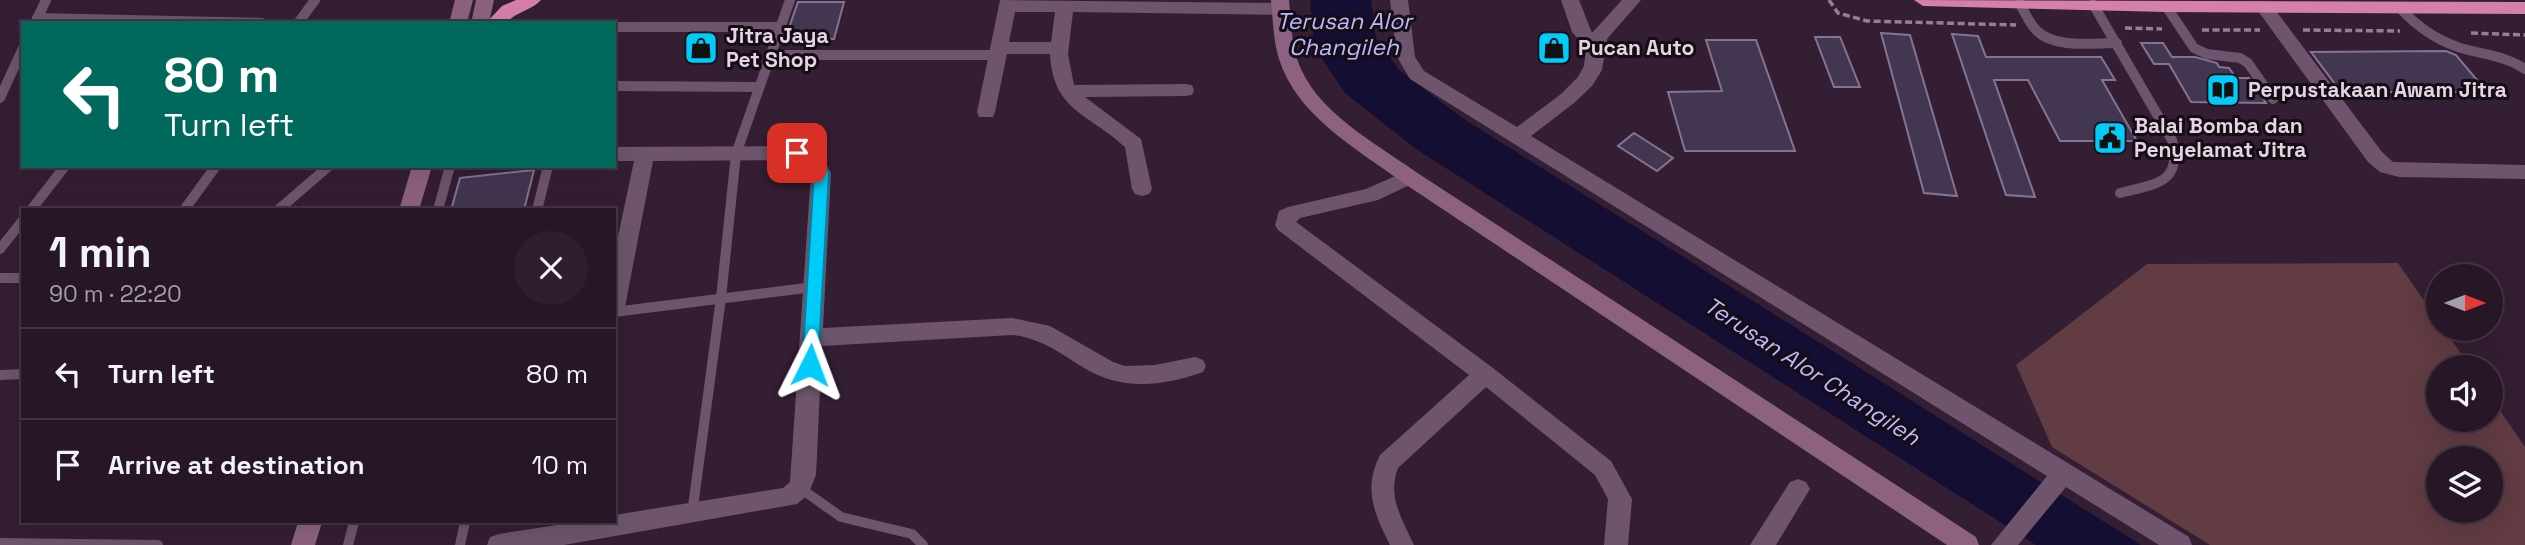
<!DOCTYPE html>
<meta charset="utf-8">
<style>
body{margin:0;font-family:"Space Grotesk",sans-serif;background:#2f1f2e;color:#f1f3f6;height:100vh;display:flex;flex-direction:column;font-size:26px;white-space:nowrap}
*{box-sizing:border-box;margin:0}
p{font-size:23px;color:#a49fa7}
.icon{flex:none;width:38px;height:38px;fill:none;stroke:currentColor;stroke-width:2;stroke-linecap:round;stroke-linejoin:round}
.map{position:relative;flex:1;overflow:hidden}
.side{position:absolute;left:21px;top:208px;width:595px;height:315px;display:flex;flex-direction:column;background:#271626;border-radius:0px;box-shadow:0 7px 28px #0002,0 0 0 2px #433543}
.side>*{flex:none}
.top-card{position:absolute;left:21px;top:21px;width:595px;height:147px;border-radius:0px;box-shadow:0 7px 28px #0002,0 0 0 2px #433543;background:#00695c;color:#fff;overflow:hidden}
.needle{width:46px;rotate:90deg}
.fabs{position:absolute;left:2426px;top:264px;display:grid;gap:14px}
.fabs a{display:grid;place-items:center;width:77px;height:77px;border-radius:50%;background:#271626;box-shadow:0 7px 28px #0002,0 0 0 2px #433543;font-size:35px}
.pin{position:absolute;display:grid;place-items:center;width:60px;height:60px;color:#fff;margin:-30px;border-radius:14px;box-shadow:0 4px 10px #0006}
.me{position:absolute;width:77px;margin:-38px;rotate:3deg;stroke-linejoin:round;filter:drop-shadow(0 0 5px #0008)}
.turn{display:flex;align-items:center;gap:24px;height:147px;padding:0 28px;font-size:32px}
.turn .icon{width:91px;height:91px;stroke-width:2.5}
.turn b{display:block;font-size:49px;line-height:60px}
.round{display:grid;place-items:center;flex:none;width:74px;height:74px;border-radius:37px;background:#2f1f2e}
.overview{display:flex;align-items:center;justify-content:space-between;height:119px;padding:0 28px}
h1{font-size:42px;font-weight:800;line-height:52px}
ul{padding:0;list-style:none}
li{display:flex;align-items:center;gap:21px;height:91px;padding:0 28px;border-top:2px solid #433543}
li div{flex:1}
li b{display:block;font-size:26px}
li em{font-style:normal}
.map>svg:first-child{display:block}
.green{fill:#613c42;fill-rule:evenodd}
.water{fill:#140f32}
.building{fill:#433651;stroke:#837493;stroke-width:2}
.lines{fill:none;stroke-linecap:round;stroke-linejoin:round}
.path{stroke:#938192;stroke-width:3.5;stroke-dasharray:7 3.5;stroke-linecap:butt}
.lane{stroke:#6e556d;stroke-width:10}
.street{fill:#6e556d;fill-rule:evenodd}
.secondary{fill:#8d6280;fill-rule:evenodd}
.highway{fill:#d580ab;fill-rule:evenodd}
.route{fill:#00cbf9;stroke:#0084a2;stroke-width:2}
.labels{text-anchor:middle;stroke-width:6;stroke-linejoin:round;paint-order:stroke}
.poi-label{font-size:21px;font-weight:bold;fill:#e3d5e2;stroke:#160c15;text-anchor:start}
.water-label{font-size:23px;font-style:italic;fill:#bbb9fe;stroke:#160c15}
</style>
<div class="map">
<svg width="2525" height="545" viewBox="0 0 2525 545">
<rect width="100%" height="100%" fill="#341e33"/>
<path class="green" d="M2398,263L2438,321V329H2444L2470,367L2438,368V420H2490V396L2525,447V545H2210L2052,447L2016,365L2147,264ZM2438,458H2490V511H2438Z"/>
<polygon class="water" points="1310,0 1371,0 1376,38 1399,70 1461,117 2141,545 2036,545 1416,149 1345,93 1314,47"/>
<g class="building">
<polygon points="798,2 844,2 834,39 785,39"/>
<polygon points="1881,33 1910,35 1957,196 1924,193"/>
<polygon points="1952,34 1978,36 1986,57 2101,57 2115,80 2102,80 2137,141 2060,141 2028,80 1994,80 2035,197 2006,195"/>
<polygon points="1815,37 1840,37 1860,87 1834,87"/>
<polygon points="1706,40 1756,40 1795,151 1685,151 1668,92 1722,91"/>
<polygon points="2141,43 2163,43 2172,57 2195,57 2217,63 2219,67 2229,68 2236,78 2249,78 2266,103 2191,102 2169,64 2154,64"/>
<polygon points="2446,51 2456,55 2487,92 2341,92 2311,52"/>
<polygon points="1634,133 1673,158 1657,171 1618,146"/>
<polygon points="534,170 524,210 451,210 460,178"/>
</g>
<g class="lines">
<g class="path">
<polyline points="1829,0 1838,13 1867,21 2016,25"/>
<polyline points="2125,28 2162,29"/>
<polyline points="2202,30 2260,30"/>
<polyline points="2303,30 2400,31"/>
<polyline points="2471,33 2525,35"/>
</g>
<g class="lane">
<path d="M2019,3C2025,12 2029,23 2037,31C2056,49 2093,43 2117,43"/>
<path d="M2093,4L2172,140C2183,184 2154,184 2120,193"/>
<polyline points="2166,6 2194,48 2207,54 2240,58 2248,63 2273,99"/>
<path d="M2399,7C2418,28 2440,43 2468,50C2488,55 2507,57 2525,69"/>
<polyline points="37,18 262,23"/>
<polyline points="35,23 46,0"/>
<polyline points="298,23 315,0"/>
<polyline points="614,27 781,27"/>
<polyline points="770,55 997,55"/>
<polyline points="614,86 759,87"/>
<polyline points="0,98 23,48"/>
<polyline points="31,210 65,166"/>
<polyline points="184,210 216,166"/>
<polyline points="278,210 329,166"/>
<polyline points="438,210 450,166"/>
<polyline points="537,210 548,166"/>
<polyline points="0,249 23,220"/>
<polyline points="0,278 23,278"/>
<polyline points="614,312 814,287"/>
<polyline points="0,375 23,374"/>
<polyline points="800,488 841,517 912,534 923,545"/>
<polyline points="692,514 721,298 736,154 790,0"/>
<polyline points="0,543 158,545"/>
<polyline points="348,545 354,522"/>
<polyline points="460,545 465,522"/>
</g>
<g class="street">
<path d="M1000,0L1281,3L1290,9L1281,15L1073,12L1068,54L1074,85L1185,84L1192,85L1194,90L1192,95L1185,96L1085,97L1141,139L1152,189L1149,194L1142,196L1135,194L1132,189L1125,147C1088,113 1053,111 1050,54H1007L995,112L993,117H979L977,112ZM1015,12H1055L1051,42H1009Z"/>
<polygon points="1390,0 1408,0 1415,57 1424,71 1517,127 1561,94 1578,77 1584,66 1586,48 1572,32 1561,0 1579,0 1592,33 1622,0 1641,0 1607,39 1602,70 1592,86 1574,103 1531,136 2189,537 2192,545 2159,545 2066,487 2018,545 1991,545 2047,476 1410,79 1397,57"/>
<polygon points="2264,1 2270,3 2382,152 2393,162 2525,165 2525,179 2399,177 2380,172 2368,162 2258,11 2255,7 2258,3"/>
<path d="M797,146L820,154L831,173L823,328L1012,318L1050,326L1113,362L1125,366L1155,365L1195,357L1203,360L1206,366L1203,372C1163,386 1123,391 1086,369C1061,354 1042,338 1012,335L822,346L816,475L808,495L797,504L564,545H487L490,537L499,534L576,522H614V515L783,488L790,482L811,173L809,166L797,160L653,161L625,307L622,313L614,315V255L634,161H614V147Z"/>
<path d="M1409,170L1416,172L1419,177L1416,182L1378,200L1300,218L1296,222L1493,368L1611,461L1632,499L1628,545H1604L1608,499L1595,475L1486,387L1398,468C1387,497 1402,519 1414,545H1390C1374,513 1363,489 1380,455L1469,375L1278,230L1275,225L1279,211L1288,207L1366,189Z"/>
<polygon points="1798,479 1806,482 1810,489 1776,545 1750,545 1790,482"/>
</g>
<g class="secondary">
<polygon points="455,0 473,0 467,23 449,23"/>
<polygon points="476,0 494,0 489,23 471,23"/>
<path d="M1271,0H1289C1291,19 1291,40 1297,59C1314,111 1374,142 1416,172L1976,537L1979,545H1947L1402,182C1357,149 1297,116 1279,59C1273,40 1273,19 1271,0Z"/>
<polygon points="412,166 432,166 419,210 399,210"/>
<polygon points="298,522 322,522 315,545 291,545"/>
</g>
<g class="highway">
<path d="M516,0H541C532,10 516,12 506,23H486L502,6Z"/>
<polygon points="1914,0 2525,2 2525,14 2166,12 1923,6"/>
</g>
</g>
<path class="route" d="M797,148C815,151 823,155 829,173L818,365L816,370H804L802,365L814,173C810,160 804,161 792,157L790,153L792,150Z"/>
<defs>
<symbol id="shop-square" viewBox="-11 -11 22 22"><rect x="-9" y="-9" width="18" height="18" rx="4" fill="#00cbf9" stroke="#160c15"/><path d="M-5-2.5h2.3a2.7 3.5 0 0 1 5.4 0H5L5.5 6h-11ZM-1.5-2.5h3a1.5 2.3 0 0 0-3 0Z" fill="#111"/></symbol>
<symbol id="library-square" viewBox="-11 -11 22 22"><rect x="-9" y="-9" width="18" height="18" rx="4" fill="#00cbf9" stroke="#160c15"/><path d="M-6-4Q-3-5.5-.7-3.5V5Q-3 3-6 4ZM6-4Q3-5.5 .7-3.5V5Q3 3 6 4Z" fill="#111"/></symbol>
<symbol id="civic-square" viewBox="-11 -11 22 22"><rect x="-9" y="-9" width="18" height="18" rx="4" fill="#00cbf9" stroke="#160c15"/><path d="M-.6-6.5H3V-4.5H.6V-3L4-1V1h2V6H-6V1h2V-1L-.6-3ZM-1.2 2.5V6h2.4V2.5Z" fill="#111"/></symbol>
</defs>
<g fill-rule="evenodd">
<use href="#shop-square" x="682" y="29" width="38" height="38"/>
<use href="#shop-square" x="1535" y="29" width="38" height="38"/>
<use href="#library-square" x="2204" y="71" width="38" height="38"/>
<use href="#civic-square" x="2091" y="119" width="38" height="38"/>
</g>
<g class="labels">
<g class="poi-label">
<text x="726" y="43">Jitra Jaya<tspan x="726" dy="24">Pet Shop</tspan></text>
<text x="1578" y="55">Pucan Auto</text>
<text x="2248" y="97">Perpustakaan Awam Jitra</text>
<text x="2134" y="133">Balai Bomba dan<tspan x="2134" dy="24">Penyelamat Jitra</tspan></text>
</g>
<g class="water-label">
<text x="1344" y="29">Terusan Alor<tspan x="1344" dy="26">Changileh</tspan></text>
<text transform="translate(1812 371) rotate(33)" y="8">Terusan Alor Changileh</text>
</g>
</g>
</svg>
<div class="fabs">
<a><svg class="needle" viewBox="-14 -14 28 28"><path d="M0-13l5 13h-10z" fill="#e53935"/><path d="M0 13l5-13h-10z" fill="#a49fa7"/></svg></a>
<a><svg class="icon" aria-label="sound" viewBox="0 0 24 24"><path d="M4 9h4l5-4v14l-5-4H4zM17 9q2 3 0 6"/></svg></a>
<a><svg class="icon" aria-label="layers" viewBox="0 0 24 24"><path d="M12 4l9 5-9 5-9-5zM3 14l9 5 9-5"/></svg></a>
</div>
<div class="pin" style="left:797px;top:153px;background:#d93025"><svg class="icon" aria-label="arrive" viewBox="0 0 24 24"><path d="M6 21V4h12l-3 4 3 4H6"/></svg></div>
<svg class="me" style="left:810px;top:365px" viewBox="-20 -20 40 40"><path d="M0-17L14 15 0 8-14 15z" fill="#00cbf9" stroke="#fff" stroke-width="4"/></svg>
<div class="top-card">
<div class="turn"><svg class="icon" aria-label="left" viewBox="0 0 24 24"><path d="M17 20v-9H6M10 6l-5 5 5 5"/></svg><div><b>80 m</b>Turn left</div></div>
</div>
<section class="side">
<div class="overview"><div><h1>1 min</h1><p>90 m · 22:20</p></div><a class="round"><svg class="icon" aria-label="close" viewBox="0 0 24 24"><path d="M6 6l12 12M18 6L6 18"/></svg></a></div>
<ul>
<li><svg class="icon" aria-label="left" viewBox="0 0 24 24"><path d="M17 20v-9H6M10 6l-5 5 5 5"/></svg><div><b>Turn left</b></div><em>80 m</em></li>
<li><svg class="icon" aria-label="arrive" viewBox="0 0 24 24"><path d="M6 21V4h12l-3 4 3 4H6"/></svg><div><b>Arrive at destination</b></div><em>10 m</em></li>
</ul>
</section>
</div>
